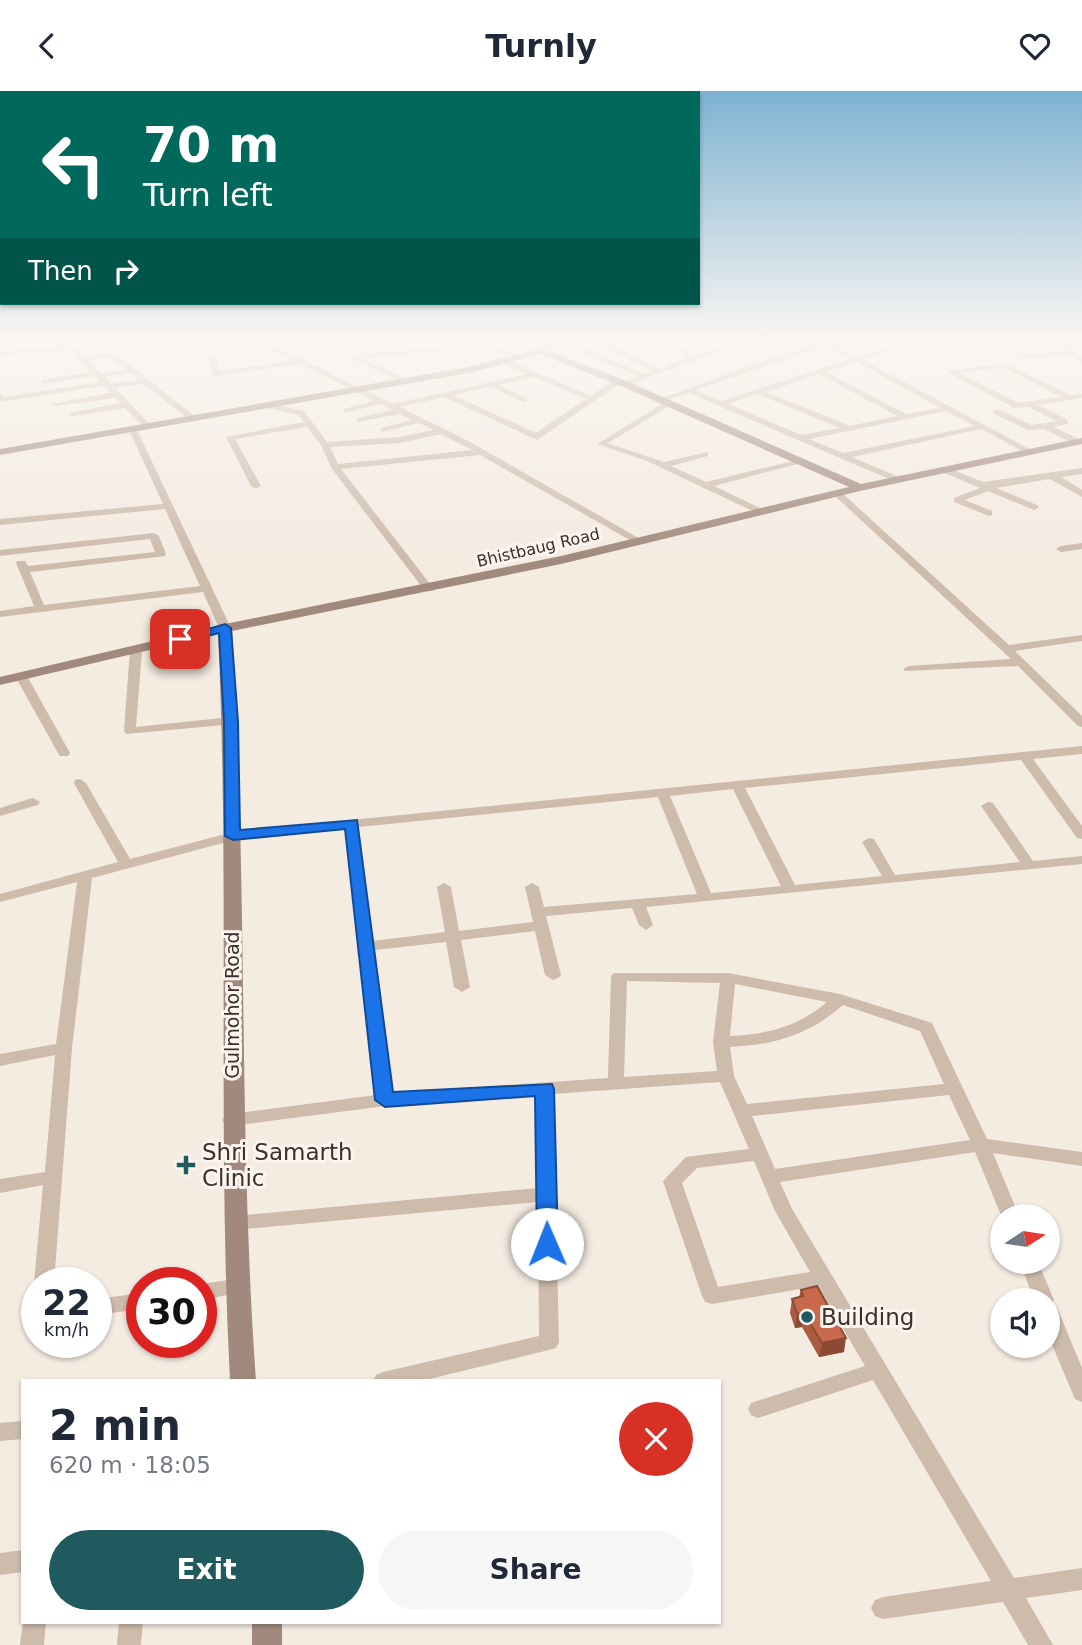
<!DOCTYPE html>
<meta charset="utf-8">
<style>
body{margin:0;font-family:"DejaVu Sans",sans-serif;background:#f6f6f7;color:#1f2937;height:100vh;display:flex;flex-direction:column;font-size:26px;white-space:nowrap}
*{box-sizing:border-box;margin:0}
p{font-size:23px;color:#747a83}
.icon{flex:none;width:38px;height:38px;fill:none;stroke:currentColor;stroke-width:2;stroke-linecap:round;stroke-linejoin:round}
.map{position:relative;flex:1;overflow:hidden}
.details{position:absolute;left:21px;top:1288px;width:700px;height:245px;display:flex;flex-direction:column;background:#fff;border-radius:0px;box-shadow:0 2px 5px #0004}
.details>*{flex:none}
.banner{position:absolute;left:0px;top:0px;width:700px;height:214px;box-shadow:0 2px 5px #0004;background:#00695c;color:#fff;overflow:hidden}
.needle{width:46px;rotate:78deg}
.controls{position:absolute;left:990px;top:1113px;display:grid;gap:14px}
.controls a{display:grid;place-items:center;width:70px;height:70px;border-radius:50%;background:#fff;box-shadow:0 2px 5px #0004;font-size:35px}
.speed{position:absolute;left:21px;top:1176px;display:flex;gap:14px;font-size:35px;font-weight:700;text-align:center}
.speed>*{display:grid;place-content:center;width:91px;height:91px;border-radius:50%;background:#fff;box-shadow:0 2px 5px #0004;line-height:1}
.speed small{font-size:18px;font-weight:400}
.speed .limit{border:10px solid #d22;background:#fff;color:#111}
.pin{position:absolute;display:grid;place-items:center;width:60px;height:60px;color:#fff;margin:-30px;border-radius:14px;box-shadow:0 4px 10px #0006}
.me{position:absolute;width:77px;margin:-38px;rotate:359deg;stroke-linejoin:round;filter:drop-shadow(0 0 5px #0008)}
.turn{display:flex;align-items:center;gap:24px;height:147px;padding:0 28px;font-size:32px}
.turn .icon{width:91px;height:91px;stroke-width:2.5}
.turn b{display:block;font-size:49px;line-height:60px}
.then{display:flex;align-items:center;height:66px;padding:0 28px;background:#0003;gap:14px;font-size:26px}
.round{display:grid;place-items:center;flex:none;width:74px;height:74px;border-radius:37px;background:#f6f6f7}
.summary{display:flex;align-items:center;justify-content:space-between;height:119px;padding:0 28px}
h1{font-size:42px;font-weight:700;line-height:52px}
.button{display:flex;gap:14px;margin-top:auto;padding:14px 28px}
.button a{flex:1;height:80px;border-radius:42px;background:#1f5a5e;color:#fff;font-size:28px;font-weight:700;line-height:80px;text-align:center}
.button a+a{background:#f6f6f7;color:#1f2937}
header{display:flex;justify-content:space-between;align-items:center;height:91px;padding:0 28px;background:#fff;font-size:32px;font-weight:700}
.map>svg:first-child{display:block}
.lines{fill:none;stroke-linecap:round;stroke-linejoin:round}
.street{fill:#cdbbac;fill-rule:evenodd}
.secondary{fill:#a18a7d;fill-rule:evenodd}
.wall{fill:#ac5a40}
.shaded-wall{fill:#8c4a34}
.building{fill:#c8694b;stroke:#8c4a34;stroke-width:2}
.route{fill:#1a73e8;stroke:#114b97;stroke-width:2}
.poi-dot{fill:#1f5a5e;stroke:#fbf5ee;stroke-width:2.5}
.labels{text-anchor:middle;stroke-width:6;stroke-linejoin:round;paint-order:stroke}
.far-street-label{font-size:16px;fill:#3b302b;stroke:#fbf5ee}
.street-label{font-size:19px;fill:#3b302b;stroke:#fbf5ee}
.near-poi-label{font-size:23px;fill:#3b302b;stroke:#fbf5ee;text-anchor:start}
</style>
<header><svg class="icon" aria-label="back" viewBox="0 0 24 24"><path d="M15 5l-7 7 7 7"/></svg>Turnly<svg class="icon" aria-label="heart" viewBox="0 0 24 24"><path d="M12 20l-8-8c-3-5 5-10 8-4 3-6 11-1 8 4z"/></svg></header>
<div class="map">
<svg width="1082" height="1554" viewBox="0 0 1082 1554">
<rect width="100%" height="100%" fill="#f4ebe1"/>
<g class="lines">
<g class="street">
<path d="M254,250H264L393,313L527,283L502,272L501,270L505,268L591,305L615,288H621V292L537,349L444,306L400,316L461,346L644,450L635,452L480,364L341,378L434,498L433,500H425L332,378L321,354L307,336L235,348L261,395L256,398L251,395L226,346L304,331L298,324L265,316V312H268L304,320L327,351L400,346L433,339L419,332L381,341V337L412,329L400,323L357,331V327L393,319L381,313L344,322V318L374,310L300,273L214,285L208,268L212,266L216,268L220,280L292,270ZM534,286L586,308L536,342L453,304L491,296L523,311L527,309L526,307L499,294ZM441,343L472,359L338,373L330,356L400,352Z"/>
<path d="M593,250H603L660,278L688,267L660,250H670L695,265L735,250H747L625,295H622V291L639,285L582,263V259L597,253ZM603,256L652,280L646,283L591,261Z"/>
<path d="M818,250H828L857,266L904,250H916L906,254L994,250L901,259L897,257L863,269L1031,359L1024,361L981,338L852,366L899,386L901,388L896,391L689,302L661,311L657,309ZM825,255L850,268L721,310L696,299ZM856,271L941,317L906,323L826,281ZM819,283L897,325L850,335L766,301ZM758,303L840,337L801,344L728,313ZM946,320L975,335L843,362L809,348Z"/>
<polygon points="1057,250 1066,250 1082,266 1082,272 1072,264 1020,268 1016,266 1020,264 1067,260"/>
<polygon points="483,253 524,266 520,268 483,257 361,267 408,288 408,292 405,292 347,266 351,264"/>
<path d="M72,255L84,265L114,261L198,328L191,330L144,293L115,297L151,334L152,336L148,339L125,317L73,325L69,322L121,312L115,307L56,315L52,313L111,302L104,295L0,311V302L5,306L100,291L94,285L42,293V289L90,281L70,259L0,264V260ZM109,266L126,279L101,282L88,269ZM131,282L139,289L111,293L105,286Z"/>
<path d="M1003,272L1071,304L1082,303V307L1038,314L1068,329V333L1054,336L1081,349V353H1075L1044,338L1028,339L994,323V319H1000L1032,334L1057,330L1028,316L1014,317L947,281ZM1002,276L1061,306L1018,312L959,282Z"/>
<polygon points="667,310 674,312 608,352 664,371 708,361 708,365 671,375 706,391 801,368 805,371 714,395 764,419 766,421 761,424 647,370 597,353"/>
<polygon points="133,336 137,339 231,537 229,539 225,540 219,537 203,501 0,526 0,520 34,515 16,472 17,470 25,470 28,475 155,461 150,448 0,465 0,459 154,442 159,445 166,463 165,465 30,481 44,514 200,495 165,418 0,434 0,428 163,413 129,339"/>
<polygon points="940,376 946,376 983,391 1082,377 1082,383 1061,386 1082,399 1082,406 1050,388 996,397 1037,414 1039,416 1034,419 988,400 965,409 992,420 992,424 989,425 954,411 954,407 980,397 940,380"/>
<polygon points="835,401 841,401 1009,554 1082,544 1082,550 1015,560 1082,625 1082,636 1078,635 1018,575 905,580 903,578 909,575 1011,568 835,405"/>
<polygon points="1082,452 1082,458 1061,461 1056,458 1061,455"/>
<polygon points="136,556 142,559 136,636 231,626 237,630 235,633 126,643 124,640 130,559"/>
<polygon points="21,582 27,585 70,662 68,665 60,665 58,662 15,585"/>
<path d="M1082,655V663L1033,668L1082,735V748L1077,747L1021,669L745,697L795,794L882,785L862,751L869,747L874,748L895,784L1020,771L981,715L988,711L993,712L1033,770L1082,765V773L646,816L653,834L646,839L639,834L632,817L546,825L561,884L558,887L553,889L545,884L535,840L461,849L470,896L462,901L454,896L446,851L375,859L393,1002L608,987L611,885L614,882H728L840,903L932,932L987,1048L1082,1061V1075L993,1062L1019,1125H1003V1129L975,1061L780,1091L792,1118L1014,1487L1082,1477V1499L1026,1507L1053,1554H1028L1003,1511L883,1528L875,1525L871,1517L875,1509L883,1506L991,1490L873,1289L758,1327L751,1324L748,1318L751,1312L865,1275L818,1195L712,1213L705,1211L702,1205L663,1090L686,1066L749,1058L720,991L553,1003L559,1251L556,1257L549,1259L421,1290H373L376,1284L383,1281L539,1245L538,1111L234,1139L227,1137L225,1132L227,1127L234,1125L538,1097L537,1004L385,1015L231,1035L225,1033L222,1029L225,1025L231,1023L376,1004L346,738L234,749L92,787L72,957L54,1192H37V1197L34,1192L43,1094L0,1102V1088L45,1081L55,964L0,975V963L56,953L77,791L0,811V803L118,771L74,692L75,689L80,688L86,692L130,768L233,741ZM733,698L781,795L711,802L670,705ZM658,706L697,803L544,816L539,796L532,792L525,796L533,831L459,840L451,796L444,792L437,796L445,841L373,850L359,736ZM627,890L720,892L713,951L717,980L624,986ZM735,893L827,911C798,936 768,943 730,945ZM843,914L920,940L944,993L747,1013L734,985L730,956C774,954 809,944 843,914ZM949,1004L970,1049L775,1078L752,1025ZM754,1070L775,1120L810,1181L718,1196L682,1092L697,1077Z"/>
<polygon points="33,707 40,711 38,714 0,725 0,717"/>
<polygon points="1020,1171 1038,1171 1054,1209 1052,1212 1058,1219 1082,1277 1082,1311 1075,1308 1048,1244 1048,1209 1034,1209"/>
<polygon points="236,1188 243,1191 246,1196 243,1201 201,1209 201,1193"/>
<polygon points="142,1202 142,1218 96,1224 96,1208"/>
<polygon points="23,1330 23,1348 0,1350 0,1332"/>
<polygon points="23,1459 23,1481 0,1484 0,1462"/>
<polygon points="23,1530 46,1531 44,1554 20,1554"/>
<polygon points="119,1531 143,1531 141,1554 117,1554"/>
</g>
<g class="secondary">
<path d="M552,250H564L549,260L629,291L861,393L1082,347V353L860,400L561,473L232,540C248,790 238,1040 256,1290H230C217,1041 230,792 218,543L0,594V586L225,533L561,465L849,396L621,295L540,263L469,282L0,364V358L468,276L538,258Z"/>
<rect x="252" y="1531" width="30" height="23"/>
</g>
</g>
<polygon class="wall" points="801,1199 844,1261 819,1266 802,1236 795,1237 790,1222 792,1208 799,1206"/>
<g class="shaded-wall">
<polygon points="804,1222 802,1236 795,1237 797,1223"/>
<polygon points="846,1247 844,1261 819,1266 822,1252"/>
</g>
<polygon class="building" points="817,1195 846,1247 822,1252 804,1222 797,1223 792,1208 803,1205 801,1199"/>
<linearGradient id="sky" x2="0" y2="1"><stop stop-color="#7eb2d2"/><stop offset="0.53" stop-color="#faf6f2"/><stop offset="1" stop-color="#faf6f2" stop-opacity="0"/></linearGradient>
<rect width="1082" height="468" fill="url(#sky)"/>
<polygon class="route" points="225,533 231,537 238,631 240,739 357,729 393,1001 552,993 554,998 558,1153 555,1158 540,1158 537,1153 535,1005 385,1016 375,1009 345,738 233,749 225,745 224,631 219,542 180,552 174,548"/>
<g class="poi-dot">
<path d="M182.5 1063.5h7v7h7v7h-7v7h-7v-7h-7v-7h7z"/>
<circle cx="807" cy="1226" r="7"/>
</g>
<g class="labels">
<g class="far-street-label">
<text transform="translate(538 456) rotate(-13)" y="6">Bhistbaug Road</text>
</g>
<g class="street-label">
<text transform="translate(232 914) rotate(-90)" y="7">Gulmohor Road</text>
</g>
<g class="near-poi-label">
<text x="202" y="1069">Shri Samarth<tspan x="202" dy="26">Clinic</tspan></text>
<text x="821" y="1234">Building</text>
</g>
</g>
</svg>
<div class="controls">
<a><svg class="needle" viewBox="-14 -14 28 28"><path d="M0-13l5 13h-10z" fill="#e53935"/><path d="M0 13l5-13h-10z" fill="#747a83"/></svg></a>
<a><svg class="icon" aria-label="sound" viewBox="0 0 24 24"><path d="M4 9h4l5-4v14l-5-4H4zM17 9q2 3 0 6"/></svg></a>
</div>
<div class="speed"><div>22<small>km/h</small></div><div class="limit">30</div></div>
<div class="pin" style="left:180px;top:548px;background:#d93025"><svg class="icon" aria-label="arrive" viewBox="0 0 24 24"><path d="M6 21V4h12l-3 4 3 4H6"/></svg></div>
<svg class="me" style="left:547px;top:1153px" viewBox="-20 -20 40 40"><circle r="19" fill="#fff"/><path d="M0-13L10 11 0 6-10 11z" fill="#1a73e8"/></svg>
<div class="banner">
<div class="turn"><svg class="icon" aria-label="left" viewBox="0 0 24 24"><path d="M17 20v-9H6M10 6l-5 5 5 5"/></svg><div><b>70 m</b>Turn left</div></div>
<div class="then">Then<svg class="icon" aria-label="right" viewBox="0 0 24 24"><path d="M7 20v-9h11M14 6l5 5-5 5"/></svg></div>
</div>
<section class="details">
<div class="summary"><div><h1>2 min</h1><p>620 m · 18:05</p></div><a class="round" style="background:#d93025;color:#fff"><svg class="icon" aria-label="close" viewBox="0 0 24 24"><path d="M6 6l12 12M18 6L6 18"/></svg></a></div>
<div class="button"><a>Exit</a><a>Share</a></div>
</section>
</div>
